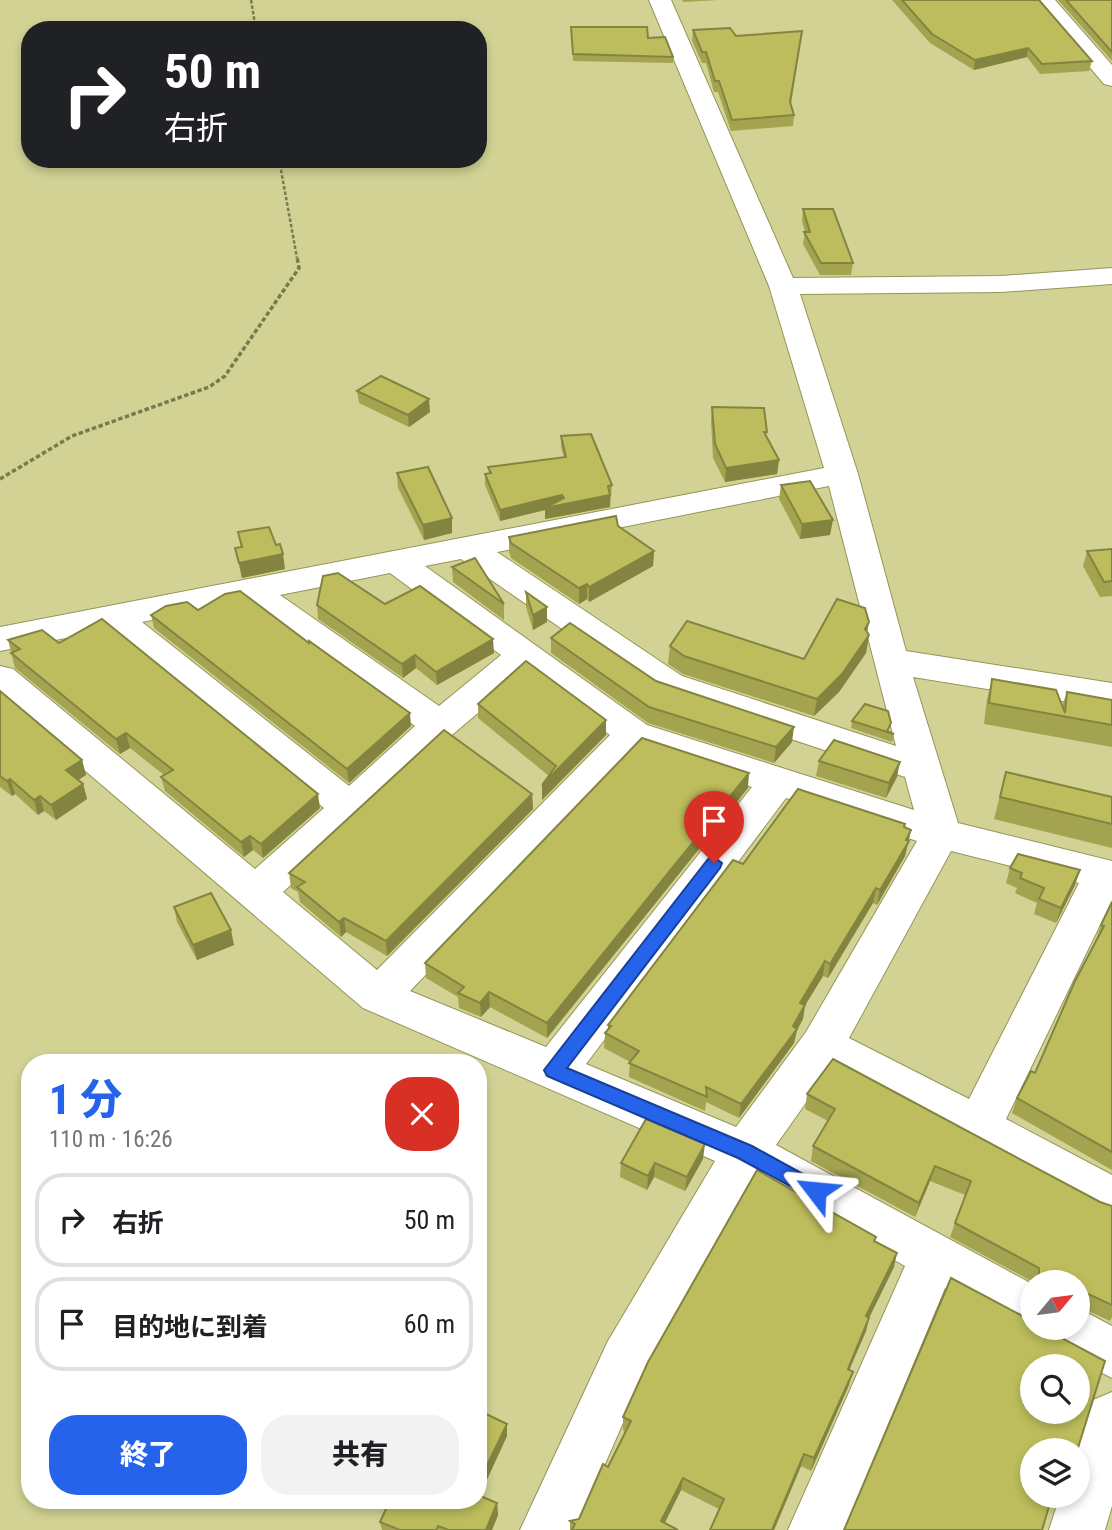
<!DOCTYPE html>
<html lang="ja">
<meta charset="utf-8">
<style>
body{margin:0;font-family:"Roboto Condensed","Noto Sans JP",sans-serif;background:#f2f2f2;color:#202124;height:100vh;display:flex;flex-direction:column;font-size:26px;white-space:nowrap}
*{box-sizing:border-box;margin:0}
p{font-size:23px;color:#757577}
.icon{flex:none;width:38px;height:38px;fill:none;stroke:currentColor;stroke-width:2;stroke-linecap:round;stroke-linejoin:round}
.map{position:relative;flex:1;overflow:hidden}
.panel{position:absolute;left:21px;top:1054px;width:466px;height:455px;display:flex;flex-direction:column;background:#fff;border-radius:28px;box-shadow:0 4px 10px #0003}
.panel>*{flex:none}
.hud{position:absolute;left:21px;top:21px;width:466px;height:147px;border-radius:28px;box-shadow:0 4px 10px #0003;background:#202124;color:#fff;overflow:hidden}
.needle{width:46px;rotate:61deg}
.buttons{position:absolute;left:1020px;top:1270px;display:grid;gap:14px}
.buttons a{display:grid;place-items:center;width:70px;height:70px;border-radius:50%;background:#fff;box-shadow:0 4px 10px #0003;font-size:35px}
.pin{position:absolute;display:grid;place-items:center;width:60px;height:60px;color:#fff;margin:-72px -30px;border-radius:50% 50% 50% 0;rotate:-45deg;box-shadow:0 0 7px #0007}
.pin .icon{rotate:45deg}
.me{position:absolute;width:77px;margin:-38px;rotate:299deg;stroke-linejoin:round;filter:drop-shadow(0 0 5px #0008)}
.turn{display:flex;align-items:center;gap:24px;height:147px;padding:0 28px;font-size:32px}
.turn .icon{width:91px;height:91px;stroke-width:2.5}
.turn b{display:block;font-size:49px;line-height:60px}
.round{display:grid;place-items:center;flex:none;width:74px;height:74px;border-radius:28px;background:#f2f2f2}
.headline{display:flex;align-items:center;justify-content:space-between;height:119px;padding:0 28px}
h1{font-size:42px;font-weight:800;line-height:52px;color:#2563eb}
.button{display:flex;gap:14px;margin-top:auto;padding:14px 28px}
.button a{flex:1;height:80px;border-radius:28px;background:#2563eb;color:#fff;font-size:28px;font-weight:800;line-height:80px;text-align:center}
.button a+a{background:#f2f2f2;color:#202124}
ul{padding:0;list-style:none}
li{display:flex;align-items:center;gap:21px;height:94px;margin:0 14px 10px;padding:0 14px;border:4px solid #e0e0e0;border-radius:28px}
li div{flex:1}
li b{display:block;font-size:26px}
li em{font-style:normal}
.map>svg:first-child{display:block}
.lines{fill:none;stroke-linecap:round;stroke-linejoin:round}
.minor-casing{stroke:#959558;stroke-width:2}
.path-far1{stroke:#7a7a4f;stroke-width:2.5;stroke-dasharray:3.5 2;stroke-linecap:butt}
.path{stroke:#7a7a4f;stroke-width:3.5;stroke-dasharray:4.5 2.5;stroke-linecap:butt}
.minor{fill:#fff;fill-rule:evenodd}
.wall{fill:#a3a350}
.shaded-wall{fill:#848441}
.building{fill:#bdbd5d;stroke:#848441;stroke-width:2;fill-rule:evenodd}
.route{fill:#2563eb;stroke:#184099;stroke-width:2}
</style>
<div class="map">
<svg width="1112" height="1530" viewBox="0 0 1112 1530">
<rect width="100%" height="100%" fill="#d1d293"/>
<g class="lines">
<defs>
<g id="minor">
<path d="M649,0H671L793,278L1001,276L1112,268V284L1001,292L800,294L858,474L906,651L1112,683V709L913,677L958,823L1112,861V900L1006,1119L1112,1175V1220L1095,1214L829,1070L776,1145L1032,1284V1328H1078V1308L1112,1326V1378L1049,1345L1042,1330L1032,1334L945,1288L844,1530H788L905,1266L754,1181L644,1375L576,1530H520L608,1341L715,1161L363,1008L0,698V666L13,669L255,869L324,808L106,630L0,651V627L824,468L769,286ZM829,486L896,746L682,676L497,552ZM461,559L656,694L905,777L914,810L647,725L425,566ZM390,573L501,655L439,706L280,595ZM243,602L415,726L349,786L142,622ZM526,673L610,735L377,970L283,892L453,734ZM641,750L752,787L546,1047L410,991ZM786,798L917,841L806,1032L736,1127L586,1064ZM951,851L1079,883L969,1099L849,1038Z"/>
<polygon points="1033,0 1055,0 1112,65 1112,86 1104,84"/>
<polygon points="1112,1392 1112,1506 1105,1530 1049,1530 1060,1496 1078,1496 1078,1451 1075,1451 1093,1400"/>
</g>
</defs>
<use href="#minor" class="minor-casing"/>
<g class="path-far1">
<polyline points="251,0 256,30"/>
<polyline points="279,159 297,258"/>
</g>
<polyline class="path" points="0,479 72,436 209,387 225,376 299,268 297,257"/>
<use href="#minor" class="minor"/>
</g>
<g class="wall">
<polygon points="682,0 718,0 683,2"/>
<polygon points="892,0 1039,0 1092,61 1089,71 1040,74 1027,57 974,70 930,43"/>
<polygon points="1058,0 1112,0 1112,61"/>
<polygon points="571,27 648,38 673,57 673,63 573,61"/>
<polygon points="693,30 736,36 802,31 791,104 794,115 793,126 731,131 718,92 714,92 706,63 702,63 692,41"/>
<polygon points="803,209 853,263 851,275 820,275 803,244 805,232 802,221"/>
<polygon points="357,391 430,412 409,427 359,403"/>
<polygon points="712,407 767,432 766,437 779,460 777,474 725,482 713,458 711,421"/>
<polygon points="561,436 612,485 610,507 545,519 545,510 500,521 485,485 485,474 489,473 488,467 564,458 561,447"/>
<polygon points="397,473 452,533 424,540 398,488"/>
<polygon points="781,485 830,535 800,539 779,499"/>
<polygon points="618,526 654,551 653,566 589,602 587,599 579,604 511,558 509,552 509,537"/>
<polygon points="238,532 285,569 242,578 235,548 241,547"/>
<polygon points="1112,549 1112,596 1100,597 1083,566 1087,551"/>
<polygon points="452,567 504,604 504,620 453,582"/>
<polygon points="526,592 547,622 533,630 526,607"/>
<polygon points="385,604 494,653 437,685 416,668 403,678 318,619 317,605"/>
<polygon points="198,610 411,726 349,783 154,628 151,615"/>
<polygon points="869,622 867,632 869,635 866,653 839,692 814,716 683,674 668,664 670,646 804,659"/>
<polygon points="551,638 792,742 774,763 648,723 551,653"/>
<polygon points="8,640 59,643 320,808 263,858 253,850 244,857 165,791 161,777 164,775 130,748 120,754 15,668"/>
<polygon points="992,679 1062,706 1067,692 1112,700 1112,747 984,724 987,699"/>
<polygon points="0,691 82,760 86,775 78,780 83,784 87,799 56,820 44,811 38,815 15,794 12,796 0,787"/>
<polygon points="478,704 606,735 542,800 542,785 549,776 478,718"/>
<polygon points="852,721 894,734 892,742 851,728"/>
<polygon points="819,761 897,777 886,798 816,776"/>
<polygon points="1006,772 1112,797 1112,848 994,819"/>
<polygon points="748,788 547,1038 490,1007 481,1017 459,1008 458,997 426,978 425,963"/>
<polygon points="532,794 533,809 387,956 346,932 341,937 300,902 298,892 291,888 289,873"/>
<polygon points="905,827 911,830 905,856 877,905 873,903 828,978 823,976 805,1005 803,1019 797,1030 794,1043 739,1118 706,1102 705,1111 629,1077 630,1062 604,1048 605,1033 608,1029 608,1025 743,864"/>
<polygon points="1010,868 1080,870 1075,885 1056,923 1034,914 1037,903 1015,893 1017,888 1006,883"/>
<polygon points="1112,902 1112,1170 1012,1113 1017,1098 1035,1073 1096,940 1101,925"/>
<polygon points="174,907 234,945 197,960 177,922"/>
<polygon points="807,1094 1112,1206 1112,1317 1110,1321 1082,1308 1082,1312 1078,1320 1078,1283 1033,1283 1033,1282 950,1237 965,1195 930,1181 915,1217 811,1161 813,1146 828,1121 805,1109"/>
<polygon points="703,1159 685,1191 654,1177 647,1190 620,1177 621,1163"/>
<polygon points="875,1242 894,1267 869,1318 866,1331 849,1370 849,1385 811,1471 801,1466 774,1530 710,1530 719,1509 681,1490 665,1523 678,1530 570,1530 570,1521 579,1519 608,1467 625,1432 623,1430 623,1417"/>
<polygon points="478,1410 507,1436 479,1496 497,1503 498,1515 492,1530 382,1530 380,1522"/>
</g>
<g class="shaded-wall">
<polygon points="1028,48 1027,57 974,70 975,60"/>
<polygon points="429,399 430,412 409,427 408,415"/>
<polygon points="779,460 777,474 725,482 726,468"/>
<polygon points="562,495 562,504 610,495 610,507 545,519 545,510 500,521 500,510"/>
<polygon points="452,518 452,533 424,540 423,525"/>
<polygon points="833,520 830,535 800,539 802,524"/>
<polygon points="654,551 653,566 589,602 589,587"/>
<polygon points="283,554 285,569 242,578 239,563"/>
<polygon points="587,584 587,599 579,604 579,588"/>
<polygon points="547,607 547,622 533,630 533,615"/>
<polygon points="869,622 866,638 869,635 866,653 839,692 814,716 817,699"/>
<polygon points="493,639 494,653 437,685 436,672"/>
<polygon points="415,655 416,668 403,678 402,664"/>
<polygon points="410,713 411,726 349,783 347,769"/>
<polygon points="606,720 606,735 542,800 542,785"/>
<polygon points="794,727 792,742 774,763 776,747"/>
<polygon points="126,733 130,748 120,754 116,739"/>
<polygon points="82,760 86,775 70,785 66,770"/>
<polygon points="900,762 897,777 886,798 889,783"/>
<polygon points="749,773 748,788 547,1038 547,1023"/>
<polygon points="10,779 15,794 12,796 7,781"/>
<polygon points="83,784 87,799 56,820 51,805"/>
<polygon points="318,794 320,808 263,858 261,844"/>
<polygon points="532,794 533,809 387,956 386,941"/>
<polygon points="40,796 44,811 38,815 34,800"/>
<polygon points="911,830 905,856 877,905 880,890"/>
<polygon points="250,836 253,850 244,857 241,842"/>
<polygon points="1080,870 1075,885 1056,923 1061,908"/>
<polygon points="876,888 873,903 828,978 830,964"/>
<polygon points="344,918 346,932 341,937 339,922"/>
<polygon points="231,930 234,945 197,960 193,945"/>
<polygon points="825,961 823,976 798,1017 800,1003"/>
<polygon points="489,992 490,1007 481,1017 480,1003"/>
<polygon points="805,1005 803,1019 797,1030 794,1043 739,1118 741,1104 793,1026"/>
<polygon points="705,1144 703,1159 685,1191 687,1177"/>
<polygon points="655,1163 654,1177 647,1190 648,1176"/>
<polygon points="935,1166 930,1181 915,1217 919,1203"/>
<polygon points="897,1253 894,1267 863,1330 866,1316"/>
<polygon points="869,1318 866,1331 844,1382 848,1369"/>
<polygon points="853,1372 849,1385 811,1471 814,1458"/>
<polygon points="507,1424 507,1436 478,1499 478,1484"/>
<polygon points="804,1454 801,1466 774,1530 772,1530"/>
<polygon points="683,1478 681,1490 661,1530 661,1521"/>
<polygon points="497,1503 498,1515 492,1530 486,1530"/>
</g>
<g class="building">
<polygon points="902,0 1039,0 1092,61 1042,64 1028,48 975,60 932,34"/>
<polygon points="1066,0 1112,0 1112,52"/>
<polygon points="571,27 647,27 648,38 665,37 673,57 573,54"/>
<polygon points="730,28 736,36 802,31 790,102 794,115 732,120 719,81 715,81 706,52 702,52 693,30"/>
<polygon points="803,209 833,209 853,263 821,263 804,232 810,232"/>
<polygon points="381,376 429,399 408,415 357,391"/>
<polygon points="712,407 764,408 767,432 764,432 779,460 726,468 715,444"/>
<polygon points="591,434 612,485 608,486 610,495 545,508 564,498 562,495 500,510 485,474 491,473 488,467 566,457 561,436"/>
<polygon points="428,467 452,518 423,525 397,473"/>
<polygon points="810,481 833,520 802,524 781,485"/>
<polygon points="616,516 618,526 654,551 589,587 587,584 579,588 511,543 509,537"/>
<polygon points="269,527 276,545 280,544 283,554 239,563 235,548 242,547 238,532"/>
<polygon points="1112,549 1112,581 1104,582 1087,551"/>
<polygon points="475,558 504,604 452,567"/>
<polygon points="338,573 385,604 420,586 493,639 436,672 415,655 402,664 317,605 323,576"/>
<polygon points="240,591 309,643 309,641 410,713 347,769 151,615 166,606 187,602 198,610 225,594"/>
<polygon points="526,592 547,607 533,615"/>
<polygon points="837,599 865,608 869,622 865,629 869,635 842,674 817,699 684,656 670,646 687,621 804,659"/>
<polygon points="102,619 318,794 261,844 250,836 241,842 161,777 173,770 126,733 116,739 11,653 20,649 8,640 42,630 59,643"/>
<polygon points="570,623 656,681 794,727 776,747 649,707 551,638"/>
<polygon points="526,661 606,720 542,785 556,766 478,704"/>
<polygon points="992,679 1056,690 1065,713 1067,692 1112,700 1112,725 989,703"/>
<polygon points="0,691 82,760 66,770 83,784 51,805 40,796 34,800 10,779 7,781 0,776"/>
<polygon points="865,704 888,711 891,723 887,731 894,734 852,721"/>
<polygon points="444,730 532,794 386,941 344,918 339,922 297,887 305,882 289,873"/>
<polygon points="642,738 749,773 547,1023 489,992 480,1003 458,993 464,987 425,963"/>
<polygon points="834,740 900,762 889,783 819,761"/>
<polygon points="1006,772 1112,797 1112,824 1000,797"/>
<polygon points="798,789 905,824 904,827 911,830 906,840 909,841 880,890 876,888 830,964 825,961 800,1003 805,1005 793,1026 797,1029 741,1104 706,1087 707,1097 629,1063 639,1051 605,1033 611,1026 608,1025 733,860 743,864"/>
<polygon points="1018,854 1080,870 1061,908 1039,899 1044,888 1020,878 1022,873 1010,868"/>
<polygon points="211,893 231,930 193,945 174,907"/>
<polygon points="1112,902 1112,1152 1017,1098 1031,1071 1035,1073 1075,981 1104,926 1101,925"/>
<polygon points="833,1059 1100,1202 1112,1206 1112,1305 1084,1292 1082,1312 1078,1312 1078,1283 1039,1283 1039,1268 955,1223 971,1181 935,1166 919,1203 813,1146 835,1109 807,1094"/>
<polygon points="646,1119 705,1144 687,1177 655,1163 648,1176 621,1163"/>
<polygon points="757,1170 876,1237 874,1241 897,1253 866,1316 869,1318 848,1369 853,1372 814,1458 804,1454 772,1530 710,1530 724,1499 683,1478 661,1521 678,1530 572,1530 575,1524 570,1521 579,1519 603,1464 608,1467 631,1421 623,1417 648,1362"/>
<path d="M951,1278L1032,1321V1328H1051L1054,1334L1105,1361L1077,1451H1032V1496H1052L1042,1530H844ZM1032,1367H1078V1412H1032Z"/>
<polygon points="478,1410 507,1424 478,1484"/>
<polygon points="478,1495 497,1503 486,1530 449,1530 438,1526 436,1530 400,1530 380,1522 390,1500 478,1500"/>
</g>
<polygon class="route" points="714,857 722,863 720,868 567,1068 752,1146 823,1185 826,1191 823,1197 816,1200 738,1158 547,1076 544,1070 708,859"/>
</svg>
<div class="buttons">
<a><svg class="needle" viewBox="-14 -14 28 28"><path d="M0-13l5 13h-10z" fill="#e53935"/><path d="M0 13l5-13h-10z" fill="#757577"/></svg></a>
<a><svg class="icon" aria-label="search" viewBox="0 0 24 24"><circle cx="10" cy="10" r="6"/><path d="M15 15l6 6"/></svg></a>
<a><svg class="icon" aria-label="layers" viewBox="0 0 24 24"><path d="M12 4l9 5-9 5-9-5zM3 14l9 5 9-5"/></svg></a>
</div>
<div class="pin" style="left:714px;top:863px;background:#d93025"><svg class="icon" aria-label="arrive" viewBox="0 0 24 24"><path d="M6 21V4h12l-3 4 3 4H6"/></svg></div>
<svg class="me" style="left:816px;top:1191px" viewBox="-20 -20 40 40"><path d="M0-17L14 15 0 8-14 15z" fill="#2563eb" stroke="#fff" stroke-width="4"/></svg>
<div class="hud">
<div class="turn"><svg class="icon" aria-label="right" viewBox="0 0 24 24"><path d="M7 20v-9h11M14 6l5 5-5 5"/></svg><div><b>50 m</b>右折</div></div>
</div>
<section class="panel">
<div class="headline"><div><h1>1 分</h1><p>110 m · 16:26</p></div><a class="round" style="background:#d93025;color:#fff"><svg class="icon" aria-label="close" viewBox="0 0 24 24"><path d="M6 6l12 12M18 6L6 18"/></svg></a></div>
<ul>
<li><svg class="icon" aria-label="right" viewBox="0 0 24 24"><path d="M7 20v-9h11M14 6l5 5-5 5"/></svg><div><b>右折</b></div><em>50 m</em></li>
<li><svg class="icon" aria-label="arrive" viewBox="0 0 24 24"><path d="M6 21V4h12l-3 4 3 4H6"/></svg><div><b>目的地に到着</b></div><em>60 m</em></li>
</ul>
<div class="button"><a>終了</a><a>共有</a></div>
</section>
</div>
